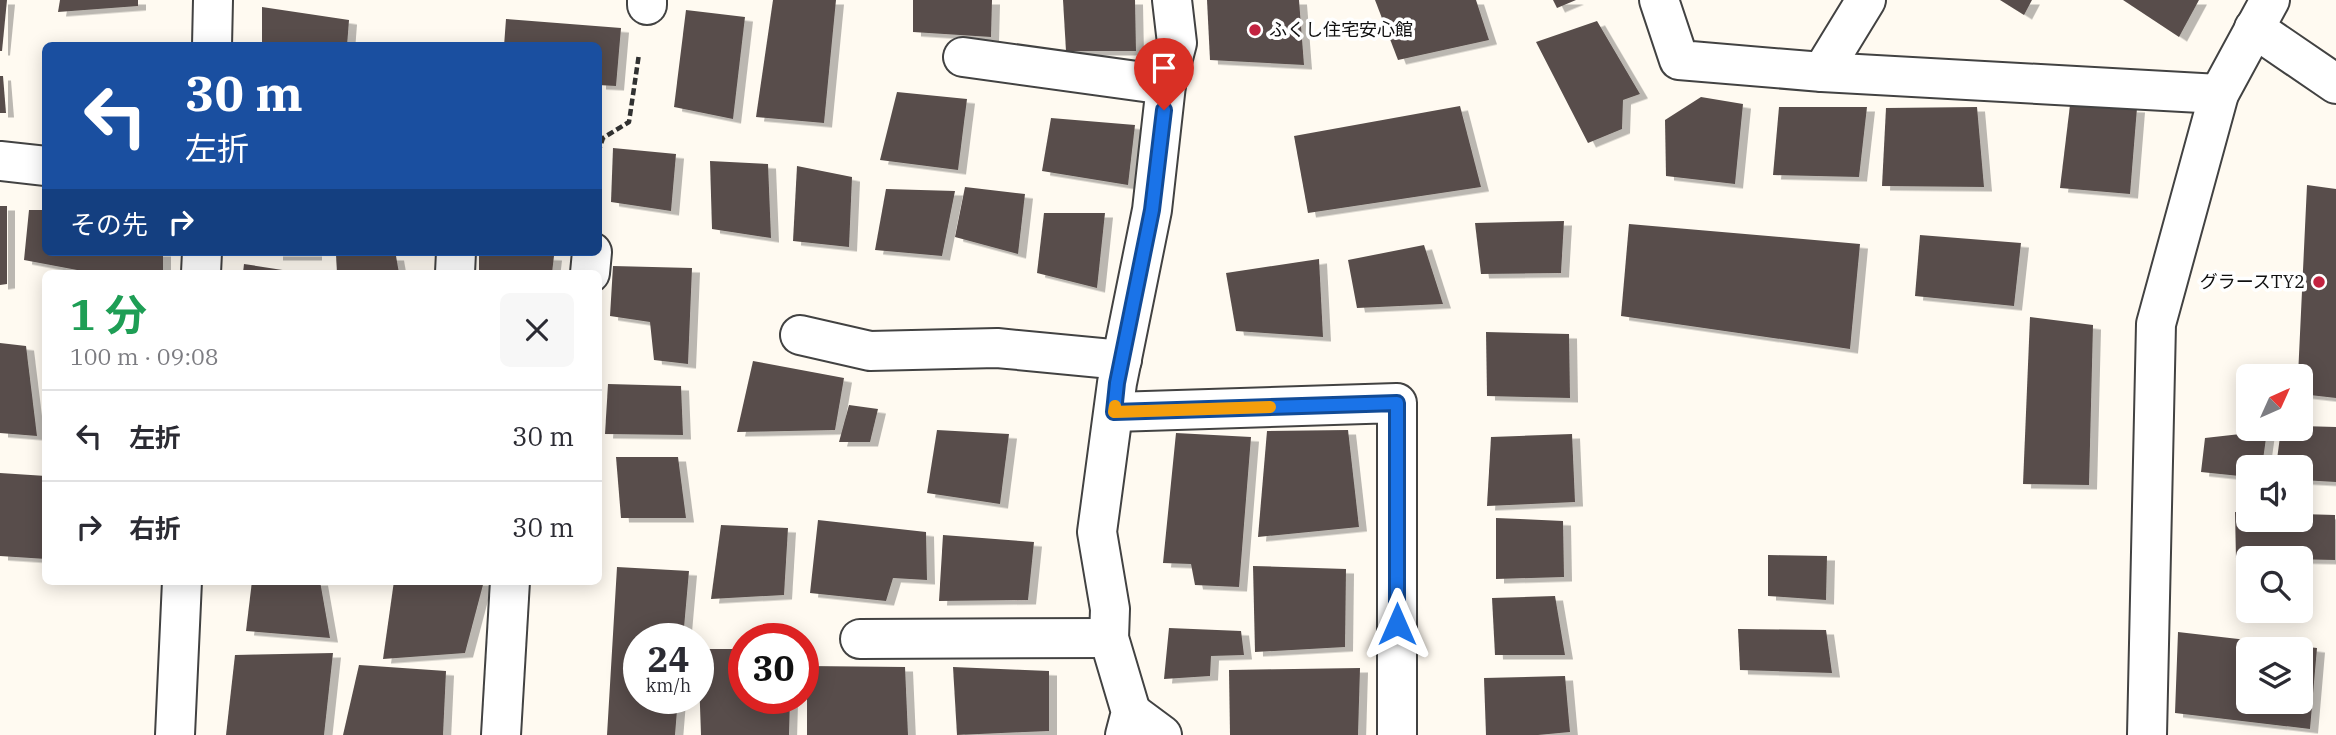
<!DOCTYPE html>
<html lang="ja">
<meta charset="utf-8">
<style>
body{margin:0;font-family:"IBM Plex Serif","Noto Sans JP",serif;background:#f7f7f7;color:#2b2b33;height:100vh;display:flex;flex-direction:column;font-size:26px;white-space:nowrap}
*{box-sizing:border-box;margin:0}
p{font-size:23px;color:#7c7c81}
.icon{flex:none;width:38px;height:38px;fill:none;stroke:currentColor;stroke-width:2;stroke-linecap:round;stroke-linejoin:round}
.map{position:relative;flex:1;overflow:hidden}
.side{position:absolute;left:42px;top:270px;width:560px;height:315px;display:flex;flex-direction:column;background:#fff;border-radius:10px;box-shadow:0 4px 18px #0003}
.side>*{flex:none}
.banner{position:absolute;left:42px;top:42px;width:560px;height:214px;border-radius:10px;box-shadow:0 4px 18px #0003;background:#1a4fa0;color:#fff;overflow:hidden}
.needle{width:46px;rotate:45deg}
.tools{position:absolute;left:2236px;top:364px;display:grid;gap:14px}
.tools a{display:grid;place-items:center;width:77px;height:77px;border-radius:10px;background:#fff;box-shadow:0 4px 18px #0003;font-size:35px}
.speed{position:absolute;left:623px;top:623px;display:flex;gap:14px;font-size:35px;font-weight:700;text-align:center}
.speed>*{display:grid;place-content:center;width:91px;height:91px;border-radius:50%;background:#fff;box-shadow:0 4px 18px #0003;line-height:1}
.speed small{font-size:18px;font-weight:400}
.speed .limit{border:10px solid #d22;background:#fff;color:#111}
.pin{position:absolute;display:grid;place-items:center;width:60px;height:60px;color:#fff;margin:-72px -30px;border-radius:50% 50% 50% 0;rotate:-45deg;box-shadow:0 0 7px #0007}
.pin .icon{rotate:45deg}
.me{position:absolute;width:77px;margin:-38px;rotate:0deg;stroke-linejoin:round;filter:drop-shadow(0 0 5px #0008)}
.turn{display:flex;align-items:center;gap:24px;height:147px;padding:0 28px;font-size:32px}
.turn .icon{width:91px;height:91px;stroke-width:2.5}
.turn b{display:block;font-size:49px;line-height:60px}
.then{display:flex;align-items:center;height:66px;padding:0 28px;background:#0003;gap:14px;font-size:26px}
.round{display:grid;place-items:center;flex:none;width:74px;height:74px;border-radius:10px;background:#f7f7f7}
.overview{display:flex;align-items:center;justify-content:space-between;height:119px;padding:0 28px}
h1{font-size:42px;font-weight:700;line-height:52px;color:#1e9e55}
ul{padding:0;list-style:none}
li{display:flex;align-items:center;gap:21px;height:91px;padding:0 28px;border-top:2px solid #e1e1e2}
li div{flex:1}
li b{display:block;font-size:26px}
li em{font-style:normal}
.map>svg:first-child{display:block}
.building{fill:#584e4b;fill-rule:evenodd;filter:url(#shadow)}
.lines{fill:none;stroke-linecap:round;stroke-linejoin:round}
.minor-casing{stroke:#424242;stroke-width:42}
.path{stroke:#313131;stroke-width:4.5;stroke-dasharray:7 3.5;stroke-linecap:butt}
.minor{stroke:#fff;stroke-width:38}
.route-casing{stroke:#114b97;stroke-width:18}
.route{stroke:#1a73e8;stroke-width:12}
.slow{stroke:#f59e0b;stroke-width:12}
.poi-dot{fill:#c32340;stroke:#fff;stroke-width:2.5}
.labels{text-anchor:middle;stroke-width:7;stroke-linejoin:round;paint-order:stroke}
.poi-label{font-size:18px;fill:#0f0f0f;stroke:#fff;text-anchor:start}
</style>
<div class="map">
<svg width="2336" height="735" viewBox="0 0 2336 735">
<defs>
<filter id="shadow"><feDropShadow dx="8" dy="4.5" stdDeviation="0" flood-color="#0004"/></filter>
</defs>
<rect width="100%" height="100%" fill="#fffaf1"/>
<g class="building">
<polygon points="0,0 7,0 2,51 0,51"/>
<polygon points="60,0 138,0 138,6 58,12"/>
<polygon points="773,0 836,0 824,123 756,117"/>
<polygon points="913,0 992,0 991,37 913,32"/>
<polygon points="1063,0 1135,0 1136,51 1066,51"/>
<polygon points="1207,0 1299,0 1304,65 1210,60"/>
<polygon points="1375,0 1476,0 1489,40 1398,60"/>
<polygon points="1553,0 1576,0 1557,8"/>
<polygon points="2000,0 2032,0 2024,15"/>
<polygon points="2123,0 2199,0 2179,37"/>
<polygon points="262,7 349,20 347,46 262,46"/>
<polygon points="686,10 745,17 733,119 674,107"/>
<polygon points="506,19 621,28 616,86 598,85 598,46 504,46"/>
<polygon points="1597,21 1640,94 1623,100 1622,129 1588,143 1536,42"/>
<polygon points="0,76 3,76 6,113 0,113"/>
<polygon points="897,92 967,99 958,170 880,160"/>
<polygon points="1701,97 1743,104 1735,184 1666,176 1665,120"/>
<polygon points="2070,105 2137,108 2130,194 2060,188"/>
<polygon points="1460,106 1481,187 1308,213 1294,136"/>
<polygon points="1779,107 1867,107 1859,177 1773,175"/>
<polygon points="1977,107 1984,187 1882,186 1886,108"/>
<polygon points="1051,118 1135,125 1128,185 1042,171"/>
<polygon points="613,148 676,154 671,211 611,202"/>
<polygon points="710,161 768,164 771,238 712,229"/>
<polygon points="797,166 852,177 849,247 793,241"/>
<polygon points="2307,185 2336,189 2336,398 2301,394 2301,376 2298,376"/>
<polygon points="965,187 1025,194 1018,254 955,237"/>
<polygon points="886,189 955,191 942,256 875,250"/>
<polygon points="0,206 7,206 7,284 0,285"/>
<polygon points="29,210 46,210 46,252 163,252 163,273 93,273 24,260"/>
<polygon points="1044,213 1105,213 1097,288 1037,273"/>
<polygon points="1564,221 1561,273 1481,274 1475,223"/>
<polygon points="1629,224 1860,244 1850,349 1621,316"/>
<polygon points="1920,235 2021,243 2014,306 1915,296"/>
<polygon points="1424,245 1443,304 1357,308 1348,260"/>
<rect x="275" y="252" width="39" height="4"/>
<polygon points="479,253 554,256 552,273 479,273"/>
<polygon points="336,255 396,256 399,273 337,273"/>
<polygon points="1319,259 1323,337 1236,331 1226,273"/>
<polygon points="244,264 289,271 289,273 243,273"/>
<polygon points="613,266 692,268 688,364 654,360 650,322 610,316"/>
<polygon points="2030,317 2093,325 2089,485 2023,484"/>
<polygon points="1486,332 1569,334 1570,398 1487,396"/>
<polygon points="0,343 26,346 37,436 0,433"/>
<polygon points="753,361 844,378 835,430 737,432"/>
<polygon points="608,384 681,386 683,435 605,434"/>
<polygon points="849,405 878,409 870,442 839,442"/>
<polygon points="2301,426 2336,427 2336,482 2301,480 2301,467 2276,467 2281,429 2301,429"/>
<polygon points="937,430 1009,434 1000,504 927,493"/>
<polygon points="1348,430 1359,527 1258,537 1267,431"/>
<polygon points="2267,431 2262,467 2249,467 2249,477 2201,472 2205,438"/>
<polygon points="1176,433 1251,437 1239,587 1195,585 1191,564 1163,563"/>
<polygon points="1572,434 1575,502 1487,506 1491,437"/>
<polygon points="616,457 678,457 686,518 621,518"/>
<polygon points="0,473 46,476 46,559 0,556"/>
<polygon points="2235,512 2249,513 2249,520 2301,520 2301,514 2335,515 2335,560 2249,558 2249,560 2236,560"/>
<polygon points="1496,518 1563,521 1564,577 1496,579"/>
<polygon points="818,520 926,532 927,580 893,578 886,601 810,593"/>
<polygon points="721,525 788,528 784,595 711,599"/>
<polygon points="943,535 1034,542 1028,600 939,601"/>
<polygon points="1768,555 1827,556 1826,600 1768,596"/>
<polygon points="1253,566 1346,569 1345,647 1255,652"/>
<polygon points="617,567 689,571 683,639 639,639 639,698 678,698 675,735 607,735"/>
<polygon points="252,581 320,581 330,638 246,631"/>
<polygon points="394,581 484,581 465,653 383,659"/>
<polygon points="1555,596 1565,655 1495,655 1492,598"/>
<polygon points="1169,628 1241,631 1244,655 1211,656 1210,676 1164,679"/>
<polygon points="1738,629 1826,630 1832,673 1740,670"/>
<path d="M2178,632L2317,648L2310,729L2175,713ZM2249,649H2301V702H2249Z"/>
<polygon points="698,649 744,649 744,698 790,698 789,735 701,735"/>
<polygon points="333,653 324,735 226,735 235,655"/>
<polygon points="359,665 446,671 443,735 343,735"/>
<polygon points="807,666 905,667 908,735 807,735"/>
<polygon points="953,667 1049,671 1049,731 957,735"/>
<polygon points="1360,668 1358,735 1230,735 1229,670"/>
<polygon points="1565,676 1570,732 1538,735 1486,735 1484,678"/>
</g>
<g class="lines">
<defs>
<g id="minor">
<polyline points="1659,0 1679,60 1822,72 2219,94"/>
<polyline points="647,5 647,0"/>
<polyline points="2254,28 2336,84"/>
<polyline points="212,46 213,0"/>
<polyline points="963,57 1166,85"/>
<polyline points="1822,72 1866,0"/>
<polyline points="0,161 46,166"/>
<polyline points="201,273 202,252"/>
<polyline points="455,273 456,252"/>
<polyline points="590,273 592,252"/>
<polyline points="800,335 870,351 997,348 1122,360"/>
<polyline points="1114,412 1397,403 1397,735"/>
<polyline points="860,639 1109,638"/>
<polyline points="1131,712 1162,735"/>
<polyline points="175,735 182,581"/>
<polyline points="501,735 510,581"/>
<polyline points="1125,735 1131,712 1109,638 1110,609 1097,532 1117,383 1152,210 1166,85 1177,43 1172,0"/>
<polyline points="2147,735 2156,324 2219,94 2270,0"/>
</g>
</defs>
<use href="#minor" class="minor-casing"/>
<polyline class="path" points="598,153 603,138 629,122 639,54"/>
<use href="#minor" class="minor"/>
</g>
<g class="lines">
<defs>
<polyline id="route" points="1164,110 1152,210 1117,383 1114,412 1397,403 1397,624"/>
</defs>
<use href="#route" class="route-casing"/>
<use href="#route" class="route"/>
<polyline class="slow" points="1115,406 1114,412 1270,407"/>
</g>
<g class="poi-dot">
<circle cx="1255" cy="30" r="7"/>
<circle cx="2319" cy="282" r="7"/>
</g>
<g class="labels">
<g class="poi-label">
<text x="1269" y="36">ふくし住宅安心館</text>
<text x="2305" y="288" text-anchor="end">グラースTY2</text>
</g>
</g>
</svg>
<div class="tools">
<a><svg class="needle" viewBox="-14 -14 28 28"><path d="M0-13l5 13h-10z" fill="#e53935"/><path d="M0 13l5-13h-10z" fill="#7c7c81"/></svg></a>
<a><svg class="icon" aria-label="sound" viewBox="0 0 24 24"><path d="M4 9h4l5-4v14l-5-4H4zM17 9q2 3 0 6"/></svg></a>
<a><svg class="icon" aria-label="search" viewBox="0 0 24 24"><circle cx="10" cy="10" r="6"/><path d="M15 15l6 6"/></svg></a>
<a><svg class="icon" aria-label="layers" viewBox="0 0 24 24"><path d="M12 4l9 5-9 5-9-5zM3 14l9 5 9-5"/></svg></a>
</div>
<div class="speed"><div>24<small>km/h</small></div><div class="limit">30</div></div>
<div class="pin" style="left:1164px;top:110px;background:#d93025"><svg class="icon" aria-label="arrive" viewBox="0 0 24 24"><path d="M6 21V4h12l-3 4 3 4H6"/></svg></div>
<svg class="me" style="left:1397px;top:624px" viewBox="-20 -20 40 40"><path d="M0-17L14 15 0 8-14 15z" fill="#1a73e8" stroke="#fff" stroke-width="4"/></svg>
<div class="banner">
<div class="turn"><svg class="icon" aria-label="left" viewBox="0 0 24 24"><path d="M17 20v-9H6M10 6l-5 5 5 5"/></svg><div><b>30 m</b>左折</div></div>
<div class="then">その先<svg class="icon" aria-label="right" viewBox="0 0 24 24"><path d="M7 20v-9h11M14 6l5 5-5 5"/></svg></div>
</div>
<section class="side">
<div class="overview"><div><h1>1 分</h1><p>100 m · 09:08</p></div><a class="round"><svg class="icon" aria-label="close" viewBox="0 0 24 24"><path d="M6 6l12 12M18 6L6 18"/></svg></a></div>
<ul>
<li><svg class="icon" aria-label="left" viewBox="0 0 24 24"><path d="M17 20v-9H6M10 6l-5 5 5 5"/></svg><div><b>左折</b></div><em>30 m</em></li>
<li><svg class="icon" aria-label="right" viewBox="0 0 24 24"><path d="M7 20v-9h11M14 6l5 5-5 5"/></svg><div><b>右折</b></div><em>30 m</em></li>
</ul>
</section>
</div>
